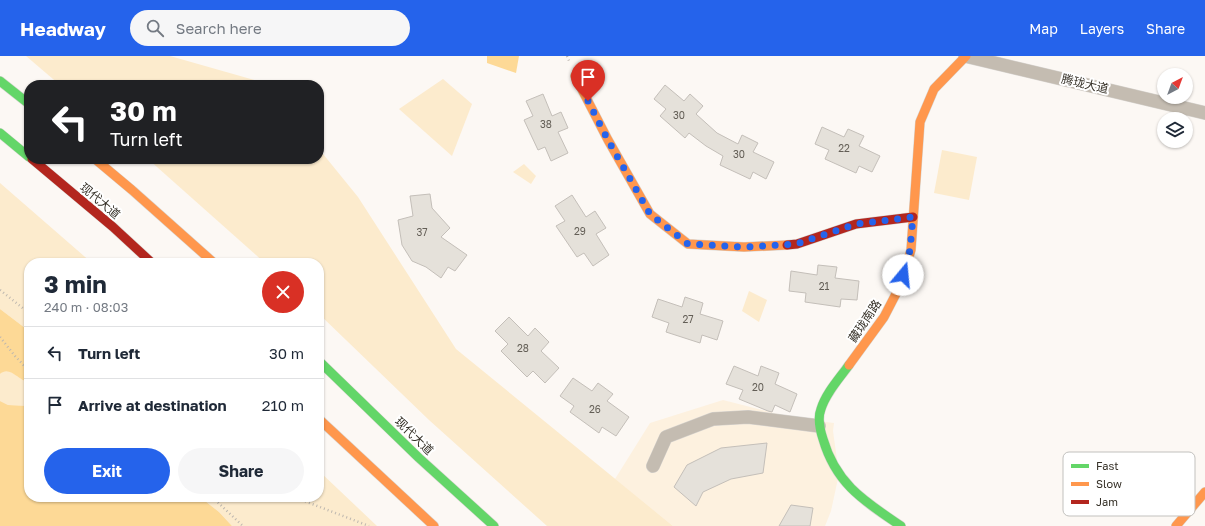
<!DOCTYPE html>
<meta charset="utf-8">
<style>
body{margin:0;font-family:"Golos Text","Noto Sans SC",sans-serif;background:#f6f6f7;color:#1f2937;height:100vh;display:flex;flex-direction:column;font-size:15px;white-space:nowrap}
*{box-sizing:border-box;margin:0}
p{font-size:13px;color:#747a83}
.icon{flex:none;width:22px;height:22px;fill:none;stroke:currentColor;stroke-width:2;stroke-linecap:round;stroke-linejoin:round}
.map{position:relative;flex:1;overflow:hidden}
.panel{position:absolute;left:24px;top:202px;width:300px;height:244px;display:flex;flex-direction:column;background:#fff;border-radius:16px;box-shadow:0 1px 3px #0004}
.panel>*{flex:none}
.guide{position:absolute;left:24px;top:24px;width:300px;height:84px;border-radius:16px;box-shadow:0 1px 3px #0004;background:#202124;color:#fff;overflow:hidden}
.needle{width:26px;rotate:41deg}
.buttons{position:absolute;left:1157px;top:12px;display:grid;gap:8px}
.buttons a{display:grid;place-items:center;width:36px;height:36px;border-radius:50%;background:#fff;box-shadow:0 1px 3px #0004;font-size:20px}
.pin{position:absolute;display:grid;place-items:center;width:34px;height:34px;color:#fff;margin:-41px -17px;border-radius:50% 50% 50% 0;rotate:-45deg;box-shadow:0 0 4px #0007}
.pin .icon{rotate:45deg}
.me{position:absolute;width:44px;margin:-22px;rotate:17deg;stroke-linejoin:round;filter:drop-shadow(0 0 3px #0008)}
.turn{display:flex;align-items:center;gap:14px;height:84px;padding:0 20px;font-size:18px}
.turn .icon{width:52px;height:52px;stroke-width:2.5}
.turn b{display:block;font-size:28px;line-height:34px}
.round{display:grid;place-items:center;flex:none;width:42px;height:42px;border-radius:21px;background:#f6f6f7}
.head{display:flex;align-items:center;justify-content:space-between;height:68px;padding:0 20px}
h1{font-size:24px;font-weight:700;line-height:30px}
.primary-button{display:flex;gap:8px;margin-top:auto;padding:8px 20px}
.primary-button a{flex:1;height:46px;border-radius:24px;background:#2563eb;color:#fff;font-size:16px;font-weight:700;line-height:46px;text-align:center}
.primary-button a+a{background:#f6f6f7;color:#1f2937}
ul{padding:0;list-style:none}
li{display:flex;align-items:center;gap:12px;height:52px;padding:0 20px;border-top:1px solid #e0e1e3}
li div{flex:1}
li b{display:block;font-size:15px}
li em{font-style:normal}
header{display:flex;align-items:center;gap:24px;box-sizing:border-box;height:56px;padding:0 20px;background:#2563eb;color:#fff}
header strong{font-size:19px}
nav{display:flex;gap:22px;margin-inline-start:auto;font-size:14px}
.search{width:280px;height:36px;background:#f6f6f7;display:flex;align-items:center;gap:10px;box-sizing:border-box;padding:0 14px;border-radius:22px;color:#747a83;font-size:15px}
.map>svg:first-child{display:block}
.built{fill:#fdf1df}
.green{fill:#fcebcd}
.water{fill:#fdd996}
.building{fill:#e5e1da;stroke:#c4bfb9}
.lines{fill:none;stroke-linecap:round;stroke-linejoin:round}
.street-casing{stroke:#d7d4d0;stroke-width:14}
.fast-casing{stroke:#d7d4d0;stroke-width:10}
.slow-casing{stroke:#d7d4d0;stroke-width:10}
.jam-casing{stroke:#d7d4d0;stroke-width:10}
.path{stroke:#bdb7af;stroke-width:2.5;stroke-dasharray:1 3;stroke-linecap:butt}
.street{stroke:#c4bcb1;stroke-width:13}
.fast{stroke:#63d668;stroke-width:9}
.slow{stroke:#ff974d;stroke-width:9}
.jam{stroke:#b3261e;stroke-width:9}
.route{stroke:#2563eb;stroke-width:7;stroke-dasharray:0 12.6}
.labels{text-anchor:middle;stroke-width:4;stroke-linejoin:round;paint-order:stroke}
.number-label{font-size:10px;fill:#635e56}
.street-label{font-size:12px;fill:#353027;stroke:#fff}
.key{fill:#fff;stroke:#c2c1be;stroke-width:1}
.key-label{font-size:11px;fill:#353027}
</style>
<header>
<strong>Headway</strong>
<div class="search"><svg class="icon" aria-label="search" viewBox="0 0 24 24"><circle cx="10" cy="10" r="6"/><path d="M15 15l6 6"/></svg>Search here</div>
<nav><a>Map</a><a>Layers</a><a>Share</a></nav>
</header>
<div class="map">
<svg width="1205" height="470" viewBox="0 0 1205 470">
<rect width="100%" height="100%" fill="#fcf8f4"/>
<polygon class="built" points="723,344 794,362 834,367 833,375 839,418 831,455 825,470 673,470 615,423 650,367"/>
<g class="green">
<polygon points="26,0 170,0 272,29 60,29"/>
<polygon points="443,23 472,48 452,100 399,53"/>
<polygon points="319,93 358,141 456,293 673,470 547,470 429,364 319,258 319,207 265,207 148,103 319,103"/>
<polygon points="942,94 977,101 969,144 934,137"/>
<polygon points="524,108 536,120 531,128 513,116"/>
<polygon points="0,127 92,207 29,207 29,275 0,253"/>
<polygon points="749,235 767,244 759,266 742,255"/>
<path d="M5,314C14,315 20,325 29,326V350L8,349L0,345V318Z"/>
<polygon points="319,415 377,470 232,470 219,456 200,441 319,441"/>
</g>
<g class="water">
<polygon points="487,0 519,0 516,17 487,7"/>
<path d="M0,253L29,275V326C18,325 10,309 0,318Z"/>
<polygon points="0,345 8,349 29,350 29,441 200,441 219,456 232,470 0,470"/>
</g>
<g class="building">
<polygon points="665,29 684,45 690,38 703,50 696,58 717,77 738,88 742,79 758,87 753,96 774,106 766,123 753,116 750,123 720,109 723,100 706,90 689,77 685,82 660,60 666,53 654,43"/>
<polygon points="543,38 552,60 561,56 568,72 558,76 568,97 551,105 545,91 538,94 524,64 533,60 526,45"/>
<polygon points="822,71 844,81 848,73 864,80 859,90 880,100 872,116 859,110 856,117 825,103 829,94 815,88"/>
<polygon points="430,138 432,152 450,172 441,181 467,199 455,215 448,211 441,222 426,211 412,205 402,189 398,164 413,160 410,140"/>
<polygon points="572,139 586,161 595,155 606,172 596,178 609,199 593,210 584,197 577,201 556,170 565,165 555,150"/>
<polygon points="818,209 837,211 835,222 859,225 857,244 841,243 840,251 805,246 806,237 789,235 791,215 817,219"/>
<polygon points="685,241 703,247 700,258 723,265 717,284 702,279 700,287 666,276 669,267 652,261 658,243 682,251"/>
<polygon points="509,261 528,280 535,272 549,286 541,295 559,312 545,327 533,315 527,321 501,295 508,288 495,275"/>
<polygon points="734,310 758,320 761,310 779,317 775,328 797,338 790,356 775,349 772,356 768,355 739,343 743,334 726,328"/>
<polygon points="573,322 592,335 598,327 613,338 607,345 629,361 616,380 602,371 599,377 570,356 574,350 560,340"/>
<polygon points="767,387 763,417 731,423 703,436 696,450 674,431 687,409 721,392"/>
<polygon points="791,449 813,452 810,470 779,470"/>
</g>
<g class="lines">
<defs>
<g id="street">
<polyline points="965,0 1205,57"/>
<polyline points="653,410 666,381 713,363 748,361 819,370"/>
</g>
<g id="fast">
<polyline points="0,25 29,48"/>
<polyline points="0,77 29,101"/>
<polyline points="319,305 419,402 494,470"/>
<path d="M849,309C839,323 826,337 821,353C817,363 820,374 823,383C836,428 864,445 901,470"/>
</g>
<g id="slow">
<polyline points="575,20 608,84 650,158 688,188 744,191 787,189"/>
<polyline points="95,103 132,134 214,207"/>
<polyline points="849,309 884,261 899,232 911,194 920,66 934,33 966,0"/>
<polyline points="319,363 434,470"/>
<polyline points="1176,470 1205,436"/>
</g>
<g id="jam">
<polyline points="32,103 113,171 152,207"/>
<polyline points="787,189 797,188 856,168 913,161"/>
</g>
</defs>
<use href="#street" class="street-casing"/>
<use href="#fast" class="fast-casing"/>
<use href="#slow" class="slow-casing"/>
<use href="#jam" class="jam-casing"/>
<g class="path">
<polyline points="567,0 570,7"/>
<polyline points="0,234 29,257"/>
<polyline points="0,281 15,300 29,315"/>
<polyline points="212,441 243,470"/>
<polyline points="294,441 369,470"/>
</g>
<use href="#street" class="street"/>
<use href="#fast" class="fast"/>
<use href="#slow" class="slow"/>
<use href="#jam" class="jam"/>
</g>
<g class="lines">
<polyline class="route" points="588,45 608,84 650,158 688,188 744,191 796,188 856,168 913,161 910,194 903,219"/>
</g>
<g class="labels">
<g class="number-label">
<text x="679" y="63">30</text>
<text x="546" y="72">38</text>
<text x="844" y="96">22</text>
<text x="739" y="102">30</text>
<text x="580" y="179">29</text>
<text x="422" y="180">37</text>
<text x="824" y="234">21</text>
<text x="688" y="267">27</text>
<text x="523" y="296">28</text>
<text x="758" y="335">20</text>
<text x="595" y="357">26</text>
</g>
<g class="street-label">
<text transform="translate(1085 28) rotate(13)" y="4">腾珑大道</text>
<text transform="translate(100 145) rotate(40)" y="4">现代大道</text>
<text transform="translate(865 265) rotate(-56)" y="4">藏珑南路</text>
<text transform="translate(414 380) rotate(44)" y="4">现代大道</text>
</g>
</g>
<rect x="1063" y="396" width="132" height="64" rx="6" class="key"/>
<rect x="1071" y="408" width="18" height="4" fill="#63d668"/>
<rect x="1071" y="426" width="18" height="4" fill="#ff974d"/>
<rect x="1071" y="444" width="18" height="4" fill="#b3261e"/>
<g class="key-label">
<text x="1096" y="414">Fast</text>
<text x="1096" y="432">Slow</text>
<text x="1096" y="450">Jam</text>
</g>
</svg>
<div class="buttons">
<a><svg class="needle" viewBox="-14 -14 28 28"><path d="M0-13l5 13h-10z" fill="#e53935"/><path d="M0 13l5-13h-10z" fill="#747a83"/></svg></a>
<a><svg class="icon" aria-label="layers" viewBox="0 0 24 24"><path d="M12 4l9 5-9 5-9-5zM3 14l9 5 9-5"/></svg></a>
</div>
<div class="pin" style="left:588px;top:45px;background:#d93025"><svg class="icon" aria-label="arrive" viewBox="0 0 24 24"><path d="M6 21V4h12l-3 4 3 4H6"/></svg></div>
<svg class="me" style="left:903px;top:219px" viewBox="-20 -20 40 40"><circle r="19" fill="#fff"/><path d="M0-13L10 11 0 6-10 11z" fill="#2563eb"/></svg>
<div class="guide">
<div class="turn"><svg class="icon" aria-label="left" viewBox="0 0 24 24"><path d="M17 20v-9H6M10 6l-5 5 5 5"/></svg><div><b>30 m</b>Turn left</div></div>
</div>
<section class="panel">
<div class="head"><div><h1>3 min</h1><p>240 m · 08:03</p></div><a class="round" style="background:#d93025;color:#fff"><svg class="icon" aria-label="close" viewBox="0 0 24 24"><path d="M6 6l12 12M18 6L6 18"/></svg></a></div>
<ul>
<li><svg class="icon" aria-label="left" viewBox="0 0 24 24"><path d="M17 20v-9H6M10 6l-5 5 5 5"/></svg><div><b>Turn left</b></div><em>30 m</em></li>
<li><svg class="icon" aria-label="arrive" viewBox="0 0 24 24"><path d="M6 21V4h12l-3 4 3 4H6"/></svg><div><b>Arrive at destination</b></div><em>210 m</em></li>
</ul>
<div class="primary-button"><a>Exit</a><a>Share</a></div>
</section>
</div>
